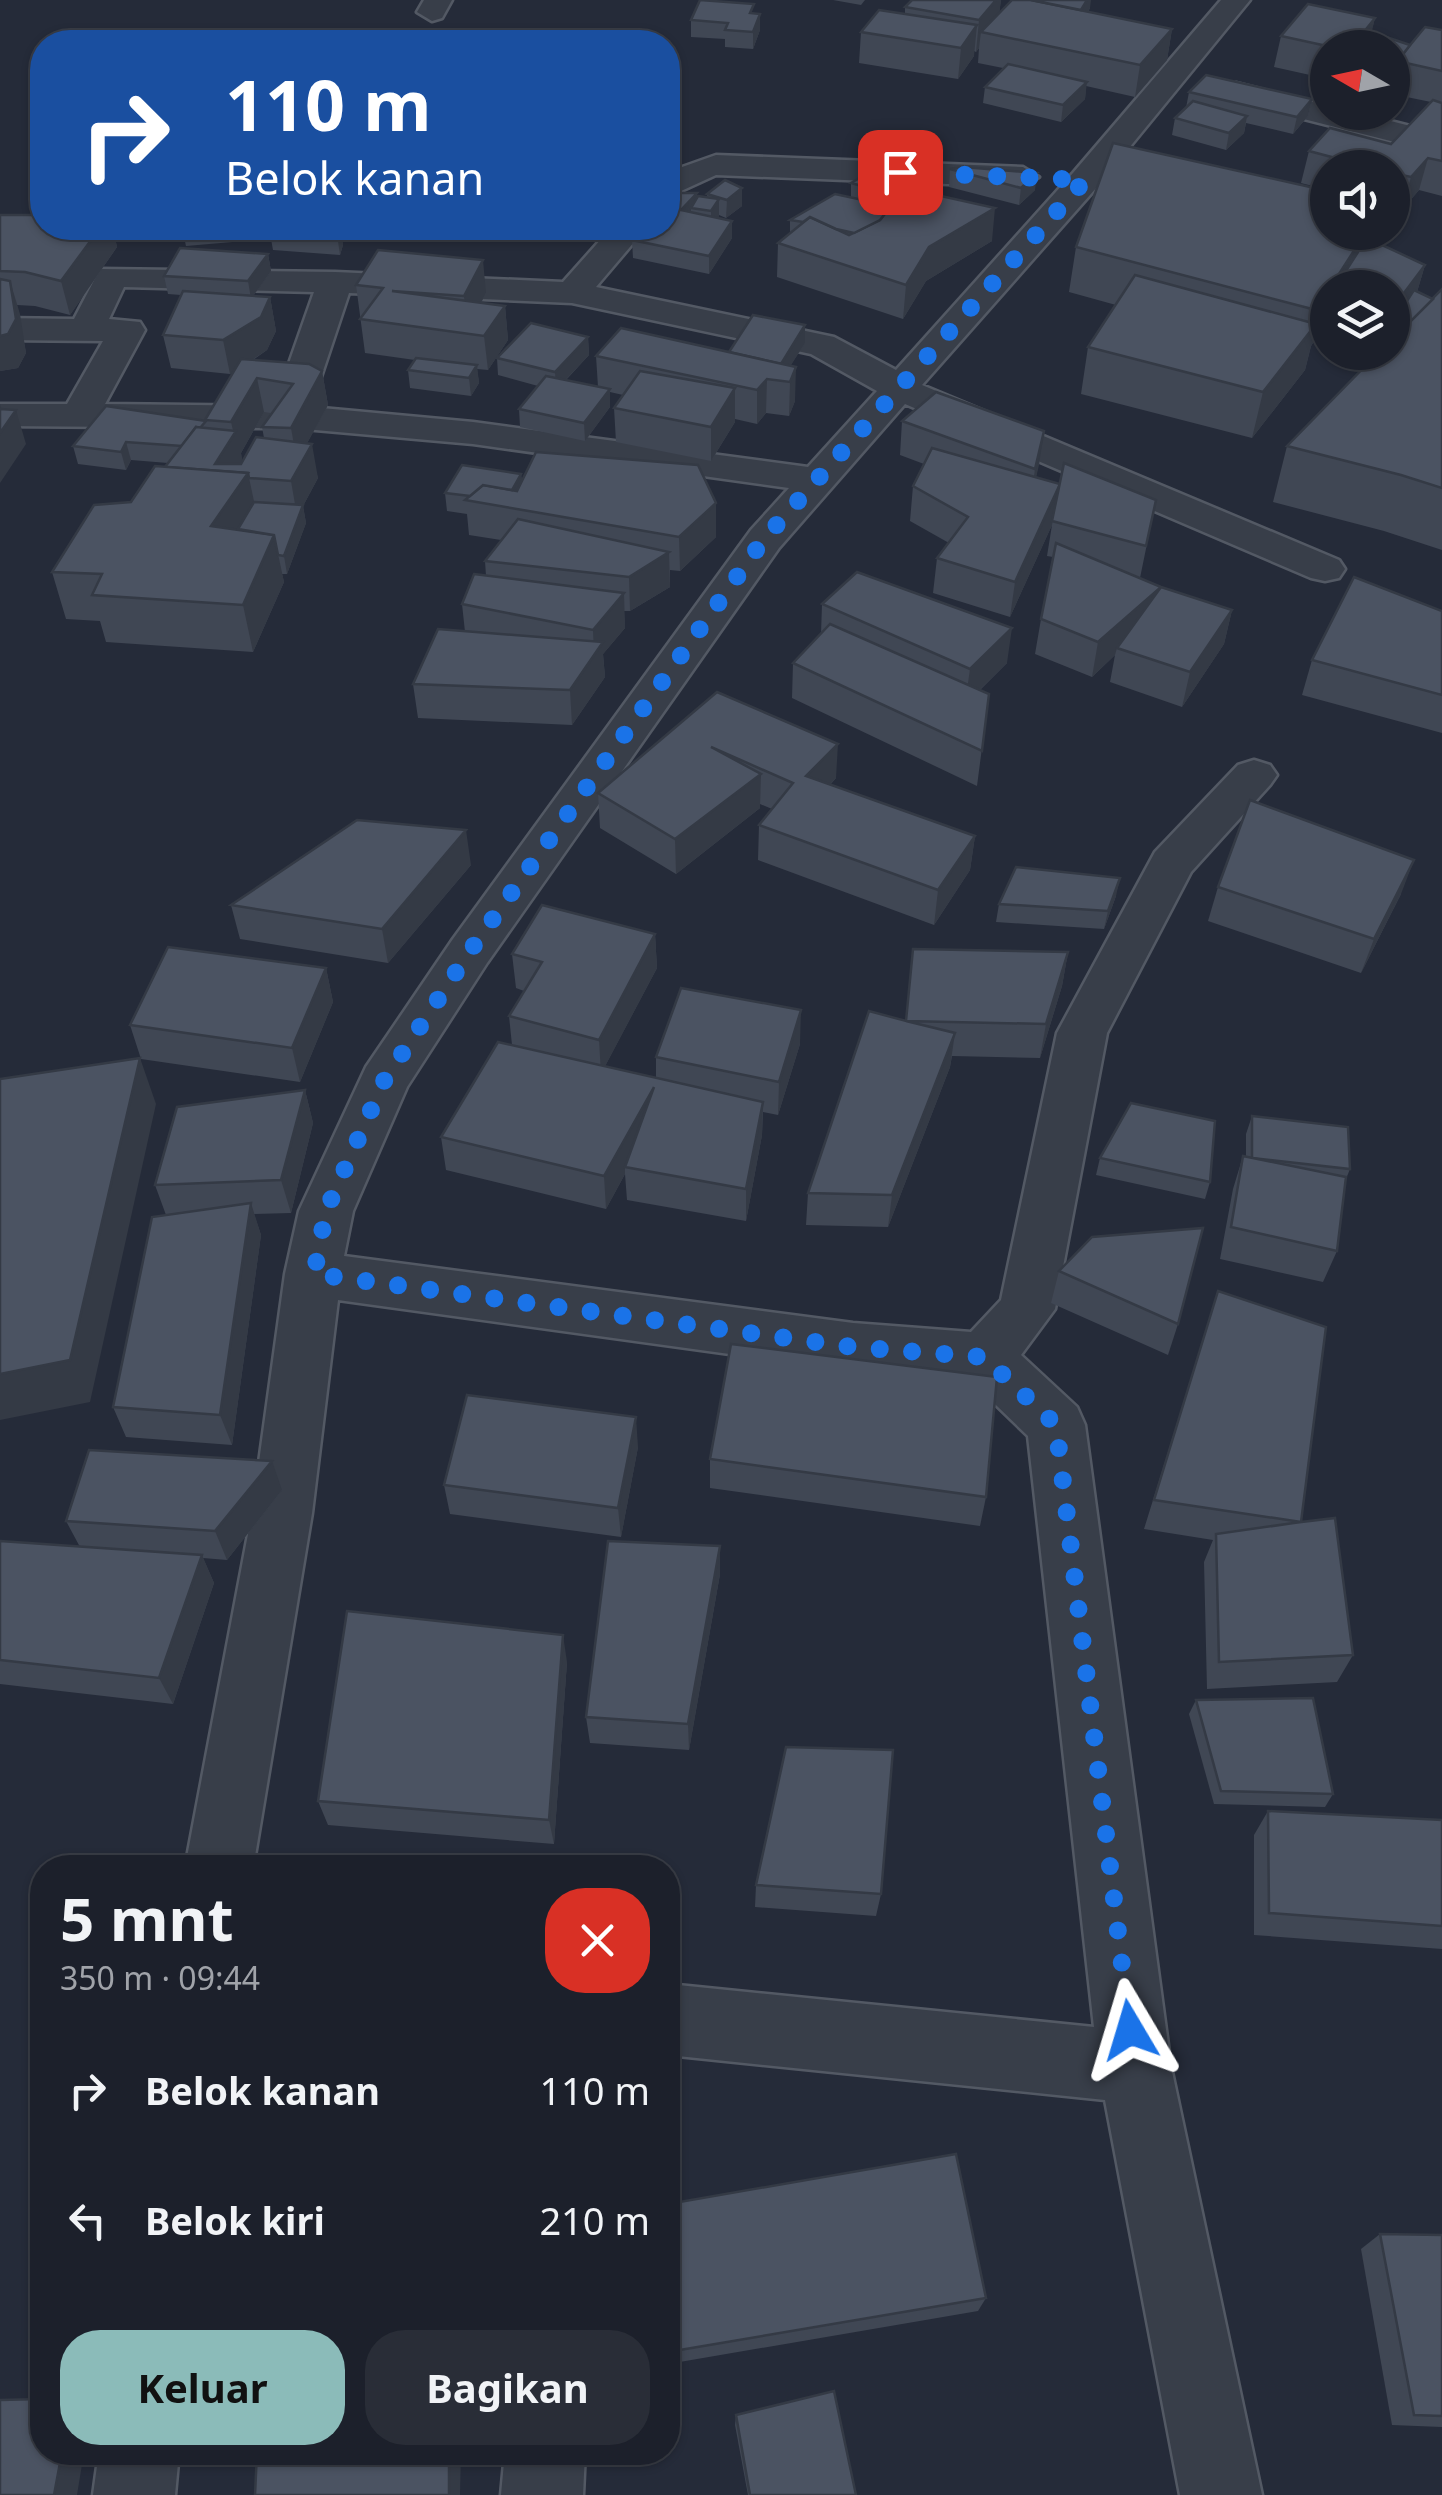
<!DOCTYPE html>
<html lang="id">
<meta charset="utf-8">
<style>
body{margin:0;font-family:"Noto Sans",sans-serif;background:#292d37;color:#f1f3f6;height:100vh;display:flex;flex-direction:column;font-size:38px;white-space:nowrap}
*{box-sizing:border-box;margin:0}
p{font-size:32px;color:#a0a3a9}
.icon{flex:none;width:55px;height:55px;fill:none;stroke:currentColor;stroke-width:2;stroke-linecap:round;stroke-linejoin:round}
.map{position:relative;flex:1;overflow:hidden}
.drawer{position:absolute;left:30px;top:1855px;width:650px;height:610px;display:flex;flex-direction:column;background:#1c202b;border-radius:40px;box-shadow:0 2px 8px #0004,0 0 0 2px #3a3e47}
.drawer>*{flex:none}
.top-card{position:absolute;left:30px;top:30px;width:650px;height:210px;border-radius:40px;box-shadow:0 2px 8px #0004,0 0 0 2px #3a3e47;background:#1a4fa0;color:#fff;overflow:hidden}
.needle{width:65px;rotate:279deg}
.buttons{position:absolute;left:1310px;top:30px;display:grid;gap:20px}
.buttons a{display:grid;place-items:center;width:100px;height:100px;border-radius:50%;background:#1c202b;box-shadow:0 2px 8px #0004,0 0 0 2px #3a3e47;font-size:50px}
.pin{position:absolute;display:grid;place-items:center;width:85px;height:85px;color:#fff;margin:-42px;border-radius:20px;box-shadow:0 5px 15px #0006}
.me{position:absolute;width:110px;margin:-55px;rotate:353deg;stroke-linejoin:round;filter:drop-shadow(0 0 8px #0008)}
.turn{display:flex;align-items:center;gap:35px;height:210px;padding:0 30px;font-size:45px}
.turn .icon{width:130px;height:130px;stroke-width:2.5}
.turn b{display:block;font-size:70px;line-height:85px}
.round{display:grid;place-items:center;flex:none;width:105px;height:105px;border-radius:40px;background:#292d37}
.head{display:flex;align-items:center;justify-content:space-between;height:170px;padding:0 30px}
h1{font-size:60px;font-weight:700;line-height:75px}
.action{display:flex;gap:20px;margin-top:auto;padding:20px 30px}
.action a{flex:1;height:115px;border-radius:40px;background:#8bbbb9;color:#111;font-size:40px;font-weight:700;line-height:115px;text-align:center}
.action a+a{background:#292d37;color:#f1f3f6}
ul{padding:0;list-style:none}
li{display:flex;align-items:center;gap:30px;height:130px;padding:0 30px}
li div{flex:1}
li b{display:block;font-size:38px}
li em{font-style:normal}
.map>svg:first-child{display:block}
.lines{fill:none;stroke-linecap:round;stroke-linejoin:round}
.minor-casing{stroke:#535964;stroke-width:5}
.minor{fill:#383e49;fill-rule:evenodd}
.wall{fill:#404754;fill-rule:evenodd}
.shaded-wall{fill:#343a45}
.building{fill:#4b5362;stroke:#343a45;stroke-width:2.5}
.route{stroke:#1a73e8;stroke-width:18;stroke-dasharray:0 32.4}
</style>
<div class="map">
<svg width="1442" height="2495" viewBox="0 0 1442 2495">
<rect width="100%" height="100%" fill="#252b39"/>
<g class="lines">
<defs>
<g id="minor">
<polygon points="424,0 452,0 442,18 432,21 417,12"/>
<path d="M1221,0H1250L1097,187L922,385L1339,560L1345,569L1339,578L1325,581L1311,578L905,404L779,548L487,963L407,1087L353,1211L344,1256L853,1323L971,1332L1001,1300L1057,1033L1155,852L1238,765L1254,760L1270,765L1277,775L1270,785L1191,872L1107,1033L1055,1309L1021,1355L1077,1407L1085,1425L1171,2067L1262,2495H1180L1105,2100L668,2055V1984L1094,2027L1028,1436L970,1380L853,1371L338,1300L312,1513L253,1868H185L252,1513L285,1274L299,1211L366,1067L453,939L751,530L789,488L473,444L304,429L296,442H270L266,428L0,426V404H67L103,341L0,340V318L74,319L100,269L335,272L563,282L611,228H646L596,287L834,337L896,370L1073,173ZM124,287L314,292L274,406L105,404L145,330L140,322L109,319ZM349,293L572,303L811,354L877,391L808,467L473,422L311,407Z"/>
<polygon points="1236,83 1328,106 1328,112 1355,112 1442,134 1442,154 1225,99 1221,92"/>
<polygon points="716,155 1023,167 1039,177 1023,187 716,175 668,197 668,172"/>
<polygon points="99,2452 179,2452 175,2495 93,2495"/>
<polygon points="505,2452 585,2452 583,2495 501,2495"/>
</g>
</defs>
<use href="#minor" class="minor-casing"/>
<use href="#minor" class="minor"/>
</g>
<g class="wall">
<polygon points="833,0 865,0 861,5"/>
<polygon points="912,0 1001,0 999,13 1090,8 1088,12 1172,29 1167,60 1135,97 1086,86 1085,99 1061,122 983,103 985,87 1003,68 978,63 979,48 976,52 974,51 974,56 958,79 859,63 861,32 905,14 905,7"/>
<polygon points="753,13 760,14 760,30 753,49 725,47 725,39 691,37 691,20"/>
<polygon points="1375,18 1371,32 1410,45 1442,30 1442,196 1419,190 1402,210 1392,207 1392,168 1328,168 1328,190 1301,183 1309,151 1391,144 1431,102 1392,94 1392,48 1328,48 1328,79 1274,67 1281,36"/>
<polygon points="1189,92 1312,99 1308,116 1293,134 1246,123 1244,133 1226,150 1172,135 1175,118 1186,108"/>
<polygon points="950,169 1035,190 1019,205 949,187"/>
<polygon points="929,179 924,192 992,241 926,281 903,319 777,277 778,243 790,234 790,220 851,197 851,183"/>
<polygon points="707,194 742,206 726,218 719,215 718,218 732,221 732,238 709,274 633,258 632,240 668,228 668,198 707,198"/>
<polygon points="0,215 42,228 139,228 133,238 115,238 117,247 70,315 35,306 17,305 26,353 18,368 0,371"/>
<polygon points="182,228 261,228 256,240 186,246"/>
<polygon points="269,228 340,228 343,245 340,255 273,250"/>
<polygon points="1374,242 1425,265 1417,292 1433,299 1442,289 1442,550 1384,531 1273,502 1287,446 1392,352 1392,288 1328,288 1328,337 1319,334 1311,346 1305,370 1252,438 1081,394 1088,347 1116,305 1069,292 1076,247"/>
<path d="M268,254L271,271L253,296L270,297L276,331L267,350L253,360L322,371L328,405L307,443L318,478L303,506L306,523L287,574H282L284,582L253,652L106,642L100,621L66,619L52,572L131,502L168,463L131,460L126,470L78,464L73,446L206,421L233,372L230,374L171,368L163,335L181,295L168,294L164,276ZM264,412L271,413L262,427L264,438L242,462L241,453Z"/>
<polygon points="356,285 486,293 481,303 505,306 508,340 488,370 477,369 479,383 471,396 410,388 408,370 415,360 365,353"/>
<polygon points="588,337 589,355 566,380 598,387 596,356 729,352 805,343 790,366 795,401 789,416 766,413 757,424 735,419 735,422 711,461 616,442 614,408 623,395 610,392 610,407 585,441 520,427 519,409 538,386 498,375 497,358"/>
<polygon points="902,421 1044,431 1036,477 1060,484 1156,500 1140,578 1161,587 1232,610 1224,644 1182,707 1110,682 1115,655 1092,677 1035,654 1041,619 1053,557 1047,556 1052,525 1010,617 933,593 937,558 949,543 910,521 913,486 924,464 900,455"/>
<polygon points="521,474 522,482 716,537 680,571 670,570 670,587 630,611 624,611 625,628 603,654 605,677 572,725 418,718 413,684 465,632 462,604 486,576 485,561 501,540 469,535 467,514 447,511 445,493"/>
<polygon points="822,604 1007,663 980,690 989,694 977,786 792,698 793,663 821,634"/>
<polygon points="1442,611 1442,733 1302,695 1312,660"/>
<polygon points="717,692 836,778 830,785 975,836 970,870 934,925 758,860 759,825 772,809 760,804 760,808 676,874 600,828 598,793"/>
<polygon points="471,865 388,963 240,939 231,905"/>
<polygon points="1218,887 1401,894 1361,973 1208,921"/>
<polygon points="1116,896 1104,929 996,922 999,904"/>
<polygon points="655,934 657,968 605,1066 656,1078 656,1057 800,1044 778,1115 763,1112 762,1135 746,1221 627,1200 625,1174 606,1209 446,1170 441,1137 512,1045 509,1016 524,991 516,988 512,954"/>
<polygon points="1068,952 1062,986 1040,1058 952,1056 950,1067 888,1227 806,1225 808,1193 906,1021"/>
<polygon points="326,968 333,1002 300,1082 141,1059 130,1025"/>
<polygon points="305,1090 313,1123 291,1213 254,1214 261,1235 232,1445 126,1437 113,1407 166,1215 155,1185"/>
<polygon points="1252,1116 1350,1169 1346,1179 1337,1251 1323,1282 1220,1259 1233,1189 1243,1156 1246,1156 1246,1134"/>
<polygon points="1100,1158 1210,1182 1205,1199 1096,1175"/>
<polygon points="1059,1271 1178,1324 1168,1355 1051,1303"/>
<polygon points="1218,1291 1301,1522 1353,1655 1337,1682 1207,1689 1204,1562 1213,1540 1144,1529"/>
<polygon points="638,1447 621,1537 450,1514 444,1485"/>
<polygon points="710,1459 986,1497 980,1526 710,1488"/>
<polygon points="282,1490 227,1560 203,1558 214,1583 173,1704 0,1684 0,1541 80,1547 66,1521"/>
<polygon points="720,1546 720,1574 689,1750 590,1743 586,1717"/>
<polygon points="567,1662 554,1844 328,1825 318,1801"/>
<polygon points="1196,1700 1333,1794 1325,1807 1214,1804 1189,1714"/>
<polygon points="1268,1811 1442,1820 1442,1949 1254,1935 1254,1835"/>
<polygon points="756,1885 881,1894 876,1916 755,1907"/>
<polygon points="668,2204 986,2298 978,2311 668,2364"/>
<polygon points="1380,2234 1442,2235 1442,2427 1392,2425 1361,2249"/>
<polygon points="736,2415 856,2495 748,2495 735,2425"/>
</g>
<g class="shaded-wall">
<polygon points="996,0 1001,0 998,25 981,32 979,48 976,52 979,20"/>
<polygon points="1087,0 1091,0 1090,8 1078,27 1081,11"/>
<polygon points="760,14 760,30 753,49 753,32"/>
<polygon points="1375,18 1368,48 1351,48"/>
<polygon points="977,25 974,56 958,79 961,48"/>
<polygon points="1172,29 1167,60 1135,97 1140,65"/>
<polygon points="1087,82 1085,99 1061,122 1063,105"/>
<polygon points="1312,99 1308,116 1293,134 1297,117"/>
<polygon points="1247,116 1244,133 1226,150 1229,133"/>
<polygon points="1428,158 1419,190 1402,210 1411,177"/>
<polygon points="930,162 929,179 915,218 916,200"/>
<polygon points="1037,173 1035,190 1019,205 1021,188"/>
<polygon points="742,188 742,206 726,218 727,200"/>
<polygon points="697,193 697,209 691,208 691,217 681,210"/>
<polygon points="719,199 719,216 711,228 711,211"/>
<polygon points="995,208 992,241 926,281 903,319 906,285 929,247"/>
<polygon points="732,221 732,238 709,274 709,256"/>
<polygon points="100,228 113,228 117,247 70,315 61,281"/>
<polygon points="130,228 139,228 133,238"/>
<polygon points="254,228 261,228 256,240"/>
<polygon points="336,228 340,228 343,245 340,255"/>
<polygon points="1366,232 1377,232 1372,249 1348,288 1330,288"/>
<polygon points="268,254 271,271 251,299 248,281"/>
<polygon points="483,260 486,293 467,330 464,296"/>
<polygon points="1425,265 1415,299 1392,324 1392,309"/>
<polygon points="10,281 20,314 26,353 18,368 0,371 0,336"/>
<polygon points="1328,292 1328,301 1319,334 1311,346 1305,370 1252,438 1263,392 1311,331 1316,310"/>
<polygon points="270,297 276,331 267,350 230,374 223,340"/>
<polygon points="505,306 508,340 488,370 484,336"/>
<polygon points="805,325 805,343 781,381 775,374"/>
<polygon points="588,337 589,355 556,390 555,372"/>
<polygon points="477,365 479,383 471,396 469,378"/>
<polygon points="796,367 795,401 789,416 790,382"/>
<polygon points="322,371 328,405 297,462 291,428"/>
<polygon points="257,378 264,412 241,453 243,465 215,464 234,435 231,422"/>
<polygon points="767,379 766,413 757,424 757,390"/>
<polygon points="735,388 735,422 711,461 711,427"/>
<polygon points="610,389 610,407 585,441 584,423"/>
<polygon points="0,404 6,424 16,410 26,444 0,483"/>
<polygon points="1044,431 1039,465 1030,504 1035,469"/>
<polygon points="126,442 131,460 126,470 121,452"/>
<polygon points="312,444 318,478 303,506 306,523 287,574 284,556 297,516 291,481"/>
<polygon points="248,473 258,520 237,550 211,526"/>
<polygon points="521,474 523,492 506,501"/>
<polygon points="1060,484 1052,525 1010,617 1015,582"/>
<polygon points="716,503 716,537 680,571 679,537"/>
<polygon points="274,535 284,582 253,652 243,605"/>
<polygon points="669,552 670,587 630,611 629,577"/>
<polygon points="1161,587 1117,648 1115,655 1092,677 1098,642"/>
<polygon points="624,593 625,628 603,654 605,677 572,725 570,690 594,655 593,630"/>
<polygon points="1232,610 1224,644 1182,707 1190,672"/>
<polygon points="1012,628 1007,663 965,704 970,669"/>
<polygon points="838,744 836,778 805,811 806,776"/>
<polygon points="761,774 760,808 676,874 675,839"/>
<polygon points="466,830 471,865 388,963 382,929"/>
<polygon points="975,836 970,870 934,925 938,890"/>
<polygon points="1414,860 1401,894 1361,973 1374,939"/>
<polygon points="1120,878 1116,896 1104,929 1108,911"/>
<polygon points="655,934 657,968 601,1074 599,1040"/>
<polygon points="1068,952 1062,986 1040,1058 1046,1024"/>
<polygon points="326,968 333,1002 300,1082 292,1048"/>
<polygon points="801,1010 800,1044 778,1115 779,1082"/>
<polygon points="955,1033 950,1067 888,1227 892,1195"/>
<polygon points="140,1058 156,1104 90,1402 0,1420 0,1374"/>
<polygon points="654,1087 625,1167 625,1174 606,1209 604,1176"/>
<polygon points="305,1090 313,1123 291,1213 281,1180"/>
<polygon points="763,1102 762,1135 746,1221 746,1189"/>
<polygon points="251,1203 261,1235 232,1445 220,1415"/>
<polygon points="636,1417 638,1447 621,1537 618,1508"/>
<polygon points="272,1461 282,1490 227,1560 215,1531"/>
<polygon points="720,1546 720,1574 689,1750 688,1724"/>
<polygon points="202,1555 214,1583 173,1704 159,1678"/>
<polygon points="563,1635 567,1662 554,1844 549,1820"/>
<polygon points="62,2452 84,2452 77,2495 54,2495"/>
<polygon points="449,2452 461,2452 460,2495 449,2495"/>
</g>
<g class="building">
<polygon points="700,0 754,4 750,13 760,14 753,32 725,30 728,23 691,20"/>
<polygon points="912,0 996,0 979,20 905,7"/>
<polygon points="1012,0 1031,0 1172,29 1140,65 981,32"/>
<polygon points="1031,0 1087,0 1081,10"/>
<polygon points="1308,4 1375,18 1351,48 1336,48 1281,36"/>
<polygon points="879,10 977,25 961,48 861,32"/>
<polygon points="1425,27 1442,30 1442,71 1397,61"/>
<polygon points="1371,32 1410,45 1398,61 1392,65 1392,48 1359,48"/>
<polygon points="1008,64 1087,82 1063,105 985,87"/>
<polygon points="1206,75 1312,99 1297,117 1189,92"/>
<polygon points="1433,100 1442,103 1442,161 1428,158 1411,177 1392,173 1392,168 1373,168 1309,151 1330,128 1391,144"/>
<polygon points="1193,101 1247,116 1229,133 1175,118"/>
<polygon points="1113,143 1328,191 1328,232 1366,232 1330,288 1328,288 1328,292 1316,310 1076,247"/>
<polygon points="888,161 930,162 919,191 905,188 899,196 851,183"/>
<polygon points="963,167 1037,173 1021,188 950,169"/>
<polygon points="725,180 742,188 727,200 707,194"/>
<polygon points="905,188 995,208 929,247 906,285 778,243 810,217 849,235 880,220"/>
<polygon points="673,193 697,193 681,210 732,221 709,256 632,240 647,228 668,228 668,211 673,206 668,205 668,198"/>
<polygon points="835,194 891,206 880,220 854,233 836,229 810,217 803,222 790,220"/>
<polygon points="698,196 719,199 711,211 691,208"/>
<polygon points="0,215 42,215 42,228 100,228 61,281 25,272 0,271"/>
<polygon points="1367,238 1425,265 1392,309 1392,288 1335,288"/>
<polygon points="180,248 268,254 248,281 164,276"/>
<polygon points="378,250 483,260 464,296 392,291 505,306 484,336 360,319 383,288 356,285"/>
<polygon points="1135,275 1316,324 1263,392 1088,347"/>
<polygon points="0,279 10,281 16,319 8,334 0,336"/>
<polygon points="1442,289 1442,488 1401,475 1287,446 1379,352 1392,352 1392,339"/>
<polygon points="1414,290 1433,299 1405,327 1392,324"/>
<polygon points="183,291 270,297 261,317 223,340 163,335"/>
<polygon points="753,315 805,325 781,364 729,352"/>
<polygon points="531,323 588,337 555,372 497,358"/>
<polygon points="621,328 796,367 790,382 767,379 757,390 596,356"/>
<polygon points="416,358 477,365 469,378 408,370"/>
<polygon points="241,359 309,364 322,371 291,428 262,427 293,384 257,378 231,422 205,420"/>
<polygon points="640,371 735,388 711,427 614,408"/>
<polygon points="546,376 610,389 584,423 519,409"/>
<polygon points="936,392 1044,431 1035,469 902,421"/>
<polygon points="106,406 206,421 200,428 196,427 182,446 126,442 121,452 73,446"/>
<polygon points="0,409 16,410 0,433"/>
<polygon points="196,427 236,431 215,464 241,464 256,437 312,444 291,481 249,478 248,473 165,467"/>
<polygon points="932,448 1060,484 1015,582 937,558 968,517 913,486"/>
<polygon points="536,452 698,465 716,503 679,537 465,500 483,485 517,491"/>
<polygon points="1064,463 1156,500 1146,546 1052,521"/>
<polygon points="462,465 521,474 512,490 483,485 470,496 445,493"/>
<polygon points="155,466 248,473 211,526 274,535 243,605 92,595 102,574 52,572 94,505 131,502"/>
<polygon points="254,502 303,505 284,556 278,555 274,535 238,529"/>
<polygon points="518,519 669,552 629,577 485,561"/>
<polygon points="1056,543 1161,587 1232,610 1190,672 1117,648 1161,587 1098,642 1041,619"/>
<polygon points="857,572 1012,628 970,669 822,604"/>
<polygon points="474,574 624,593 593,630 462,604"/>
<polygon points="1354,577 1442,611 1442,695 1312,660"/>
<polygon points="830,624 989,694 982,751 793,663"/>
<polygon points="438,629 603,642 570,690 413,684"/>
<polygon points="717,692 838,744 806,776 975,836 938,890 759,825 793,783 711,747 761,774 675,839 598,793"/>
<polygon points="1250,800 1414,860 1374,939 1218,887"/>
<polygon points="357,820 466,830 382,929 231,905"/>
<polygon points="1016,867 1120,878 1108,911 999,904"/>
<polygon points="542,905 655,934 599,1040 509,1016 542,962 512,954"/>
<polygon points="168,947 326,968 292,1048 130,1025"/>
<polygon points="913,949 1068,952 1046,1024 906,1021 955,1033 892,1195 808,1193 869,1011 906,1021"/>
<polygon points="681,988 801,1010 779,1082 656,1057"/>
<polygon points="498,1042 763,1102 746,1189 625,1167 654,1087 604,1176 441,1137"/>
<polygon points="140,1058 70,1360 0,1374 0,1079"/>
<polygon points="305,1090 281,1180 155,1185 177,1107"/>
<polygon points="1131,1103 1215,1121 1210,1182 1100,1158"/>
<polygon points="1252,1116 1348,1127 1350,1169 1252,1158"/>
<polygon points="1243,1156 1346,1177 1337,1251 1231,1227"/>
<polygon points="251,1203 220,1415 113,1407 152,1217"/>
<polygon points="1203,1228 1178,1324 1059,1271 1092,1237"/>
<polygon points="1218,1291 1326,1327 1301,1522 1335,1518 1353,1655 1219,1662 1216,1534 1301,1522 1154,1500"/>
<polygon points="731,1344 997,1377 986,1497 710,1459"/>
<polygon points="467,1395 636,1417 618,1508 444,1485"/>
<polygon points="89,1450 272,1461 215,1531 66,1521"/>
<polygon points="0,1541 202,1555 159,1678 0,1660"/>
<polygon points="608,1541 720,1546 688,1724 586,1717"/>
<polygon points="347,1611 563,1635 549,1820 318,1801"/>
<polygon points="1313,1698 1333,1794 1221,1791 1196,1700"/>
<polygon points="786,1747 893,1750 881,1894 756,1885"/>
<polygon points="1268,1811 1442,1820 1442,1926 1269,1913"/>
<polygon points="956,2154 986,2298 668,2352 668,2204"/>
<polygon points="1380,2234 1442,2235 1442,2416 1414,2415"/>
<polygon points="834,2391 856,2495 750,2495 736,2415"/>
<polygon points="42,2399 42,2452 62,2452 54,2495 0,2495 0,2400"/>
<polygon points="257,2452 449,2452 449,2495 255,2495"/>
</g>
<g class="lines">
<polyline class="route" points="900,172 1085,180 764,539 470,951 384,1081 326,1211 314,1274 853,1347 984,1357 1056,1425 1130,2030"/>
</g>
</svg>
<div class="buttons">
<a><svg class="needle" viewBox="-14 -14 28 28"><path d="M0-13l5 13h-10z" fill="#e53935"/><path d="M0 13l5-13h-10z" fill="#a0a3a9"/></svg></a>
<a><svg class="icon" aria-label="sound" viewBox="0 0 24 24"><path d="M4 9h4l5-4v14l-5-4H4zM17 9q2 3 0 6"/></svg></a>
<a><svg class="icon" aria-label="layers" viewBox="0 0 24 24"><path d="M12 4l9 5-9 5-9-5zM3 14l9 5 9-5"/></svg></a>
</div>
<div class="pin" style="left:900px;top:172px;background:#d93025"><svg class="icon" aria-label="arrive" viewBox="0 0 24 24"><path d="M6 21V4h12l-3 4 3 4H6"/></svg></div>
<svg class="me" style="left:1130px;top:2030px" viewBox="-20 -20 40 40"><path d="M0-17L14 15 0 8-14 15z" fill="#1a73e8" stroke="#fff" stroke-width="4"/></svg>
<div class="top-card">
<div class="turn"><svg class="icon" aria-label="right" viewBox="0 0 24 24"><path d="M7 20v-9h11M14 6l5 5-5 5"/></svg><div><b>110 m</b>Belok kanan</div></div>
</div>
<section class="drawer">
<div class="head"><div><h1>5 mnt</h1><p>350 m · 09:44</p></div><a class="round" style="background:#d93025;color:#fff"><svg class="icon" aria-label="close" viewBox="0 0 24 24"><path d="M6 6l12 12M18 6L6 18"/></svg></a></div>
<ul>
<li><svg class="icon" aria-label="right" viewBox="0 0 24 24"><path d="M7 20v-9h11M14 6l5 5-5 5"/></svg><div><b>Belok kanan</b></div><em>110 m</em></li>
<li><svg class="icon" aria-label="left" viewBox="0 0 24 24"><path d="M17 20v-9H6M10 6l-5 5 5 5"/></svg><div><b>Belok kiri</b></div><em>210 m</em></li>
</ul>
<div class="action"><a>Keluar</a><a>Bagikan</a></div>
</section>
</div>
